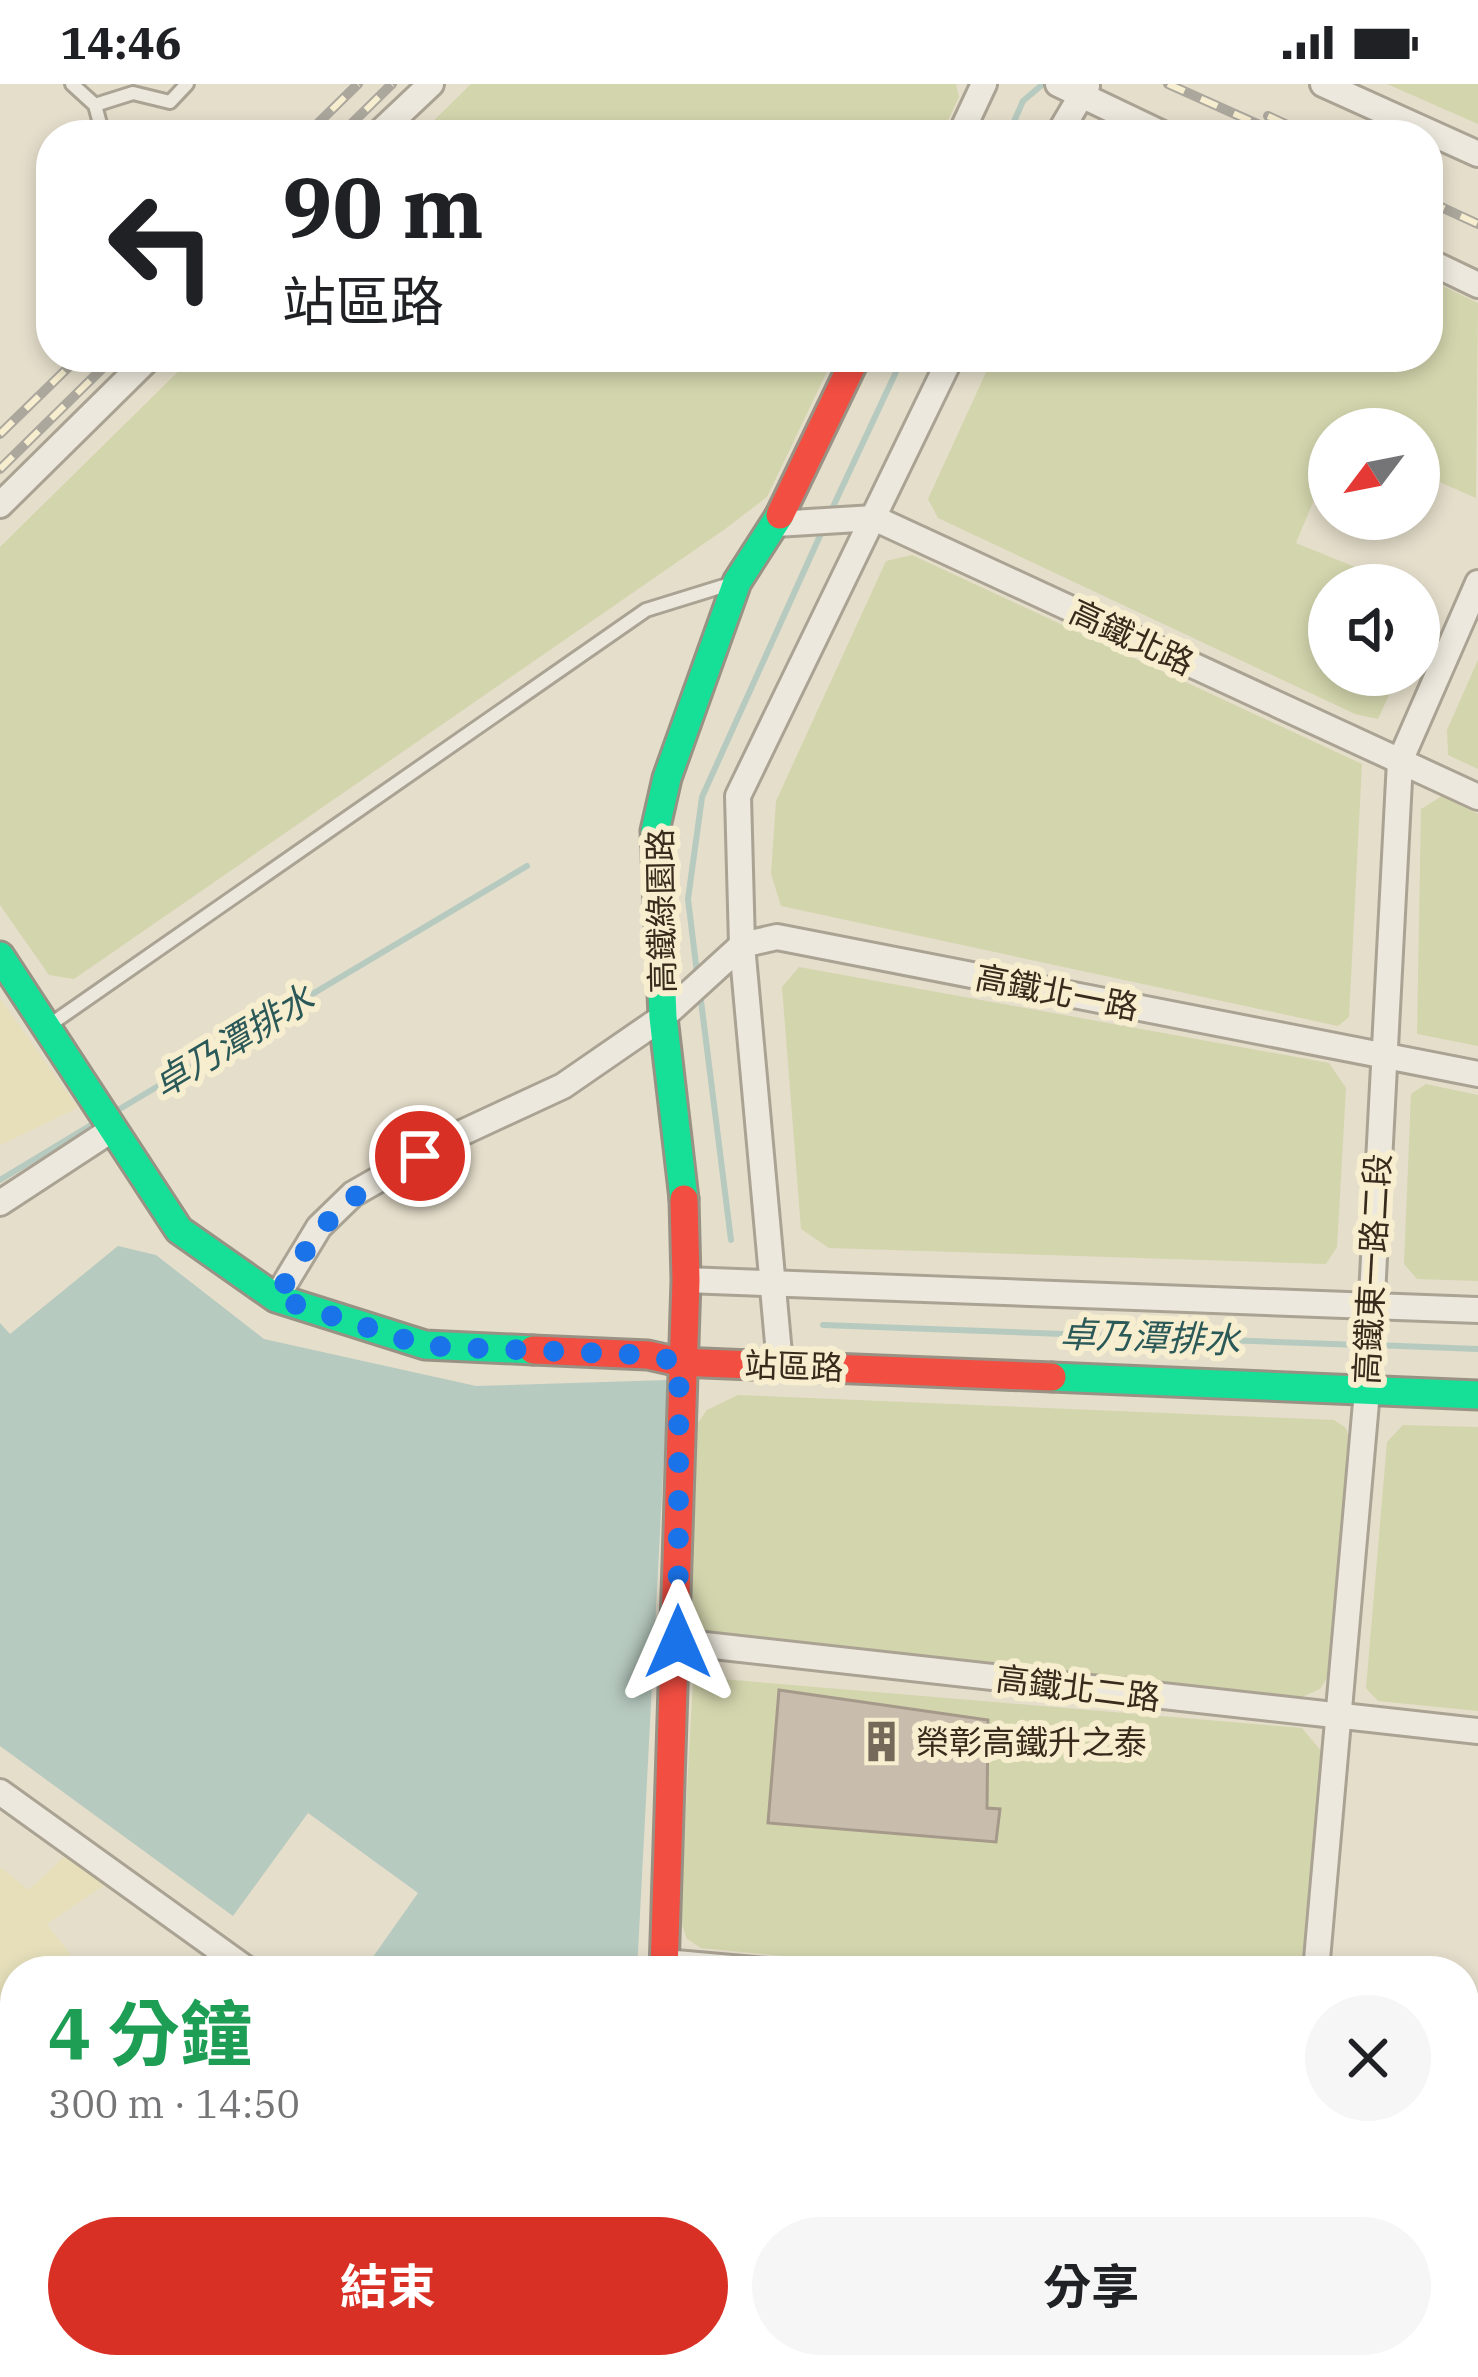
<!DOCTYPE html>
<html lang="zh-TW">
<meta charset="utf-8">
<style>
body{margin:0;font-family:"IBM Plex Serif","Noto Sans TC",serif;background:#f6f6f6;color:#202124;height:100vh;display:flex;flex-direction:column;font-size:45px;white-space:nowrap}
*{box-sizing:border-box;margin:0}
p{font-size:39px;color:#757577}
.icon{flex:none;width:66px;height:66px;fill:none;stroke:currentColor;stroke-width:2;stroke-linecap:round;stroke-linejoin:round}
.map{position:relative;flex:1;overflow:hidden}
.panel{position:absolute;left:0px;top:1872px;width:1479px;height:423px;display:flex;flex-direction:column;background:#fff;border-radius:48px 48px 0 0;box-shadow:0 6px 18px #0003}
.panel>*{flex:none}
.banner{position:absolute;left:36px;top:36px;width:1407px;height:252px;border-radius:48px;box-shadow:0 6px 18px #0003;background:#fff;color:#202124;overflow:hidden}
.needle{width:78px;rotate:238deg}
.fabs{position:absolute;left:1308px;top:324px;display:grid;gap:24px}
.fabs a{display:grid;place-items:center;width:132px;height:132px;border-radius:50%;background:#fff;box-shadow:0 6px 18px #0003;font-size:60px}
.pin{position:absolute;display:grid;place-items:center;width:102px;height:102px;color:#fff;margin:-51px;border:6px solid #fff;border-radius:50%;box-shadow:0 3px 12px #0007}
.me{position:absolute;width:132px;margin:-66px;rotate:0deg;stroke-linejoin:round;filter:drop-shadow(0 0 9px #0008)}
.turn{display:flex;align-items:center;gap:42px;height:252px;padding:0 48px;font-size:54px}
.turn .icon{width:156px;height:156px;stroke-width:2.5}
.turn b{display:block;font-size:84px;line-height:102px}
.round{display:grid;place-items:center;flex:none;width:126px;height:126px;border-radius:63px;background:#f6f6f6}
.summary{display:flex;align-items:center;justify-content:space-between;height:204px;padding:0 48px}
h1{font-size:72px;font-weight:700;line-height:90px;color:#1e9e55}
.action{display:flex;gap:24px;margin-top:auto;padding:24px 48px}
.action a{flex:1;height:138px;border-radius:72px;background:#d93025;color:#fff;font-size:48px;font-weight:700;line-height:138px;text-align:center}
.action a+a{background:#f6f6f6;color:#202124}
.status{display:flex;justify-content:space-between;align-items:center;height:84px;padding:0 60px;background:#fff;direction:ltr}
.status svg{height:33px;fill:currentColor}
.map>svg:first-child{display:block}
.farmland{fill:#e6dfba}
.green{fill:#d3d5ad}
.water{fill:#b7cabf}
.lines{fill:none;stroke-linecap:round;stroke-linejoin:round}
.stream{stroke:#b7cabf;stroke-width:6}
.canal{stroke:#b7cabf;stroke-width:21}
.building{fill:#c8bcac;stroke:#a5998a;stroke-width:3}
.lane-casing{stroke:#aaa394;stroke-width:18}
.street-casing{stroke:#aaa394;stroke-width:30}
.fast-casing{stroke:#999284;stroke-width:33}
.jam-casing{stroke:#999284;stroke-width:33}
.lane{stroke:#ece8dd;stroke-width:12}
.street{stroke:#ece8dd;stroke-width:24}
.fast{stroke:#16e098;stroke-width:27}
.jam{stroke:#f24e42;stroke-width:27}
.rail-casing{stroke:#aba79d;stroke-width:10}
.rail{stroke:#f7eed0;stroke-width:6;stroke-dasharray:18;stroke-linecap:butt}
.route{stroke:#1a73e8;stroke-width:21;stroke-dasharray:0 37.8}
.labels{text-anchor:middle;stroke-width:12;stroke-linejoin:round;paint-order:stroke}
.street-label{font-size:33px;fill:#382b1c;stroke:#f7eed0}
.poi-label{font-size:33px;fill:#382b1c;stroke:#f7eed0;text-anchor:start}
.water-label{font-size:36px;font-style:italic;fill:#2b5958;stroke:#f7eed0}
</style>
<div class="status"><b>14:46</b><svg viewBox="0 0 49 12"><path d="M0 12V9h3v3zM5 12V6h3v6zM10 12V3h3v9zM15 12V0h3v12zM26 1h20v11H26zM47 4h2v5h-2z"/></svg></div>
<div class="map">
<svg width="1478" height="2293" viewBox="0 0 1478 2293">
<rect width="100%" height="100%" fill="#e5decb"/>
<g class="farmland">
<polygon points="0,914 78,1024 0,1061"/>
<polygon points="70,1767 109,1798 47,1840 83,1887 15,1887 15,2280 1222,2280 1240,2290 0,2293 0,1783 29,1806"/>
</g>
<g class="green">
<polygon points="471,0 956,0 959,13 941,51 419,51"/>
<polygon points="1387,0 1478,0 1478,40"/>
<polygon points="1428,195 1478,219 1476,414 1419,389 1419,345 1329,345 1329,380 1296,459 1399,501 1329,501 1329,591 1398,591 1378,635 1355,630 938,434 928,415 993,273 1428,273"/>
<polygon points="193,273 834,273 767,413 725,445 74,895 49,891 0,821 0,463"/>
<polygon points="912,471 1362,680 1349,933 1338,942 781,822 771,790 776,717 886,477"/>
<polygon points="1478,576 1478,685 1448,671 1447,646"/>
<polygon points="1442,712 1478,730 1478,962 1417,950 1421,725"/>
<polygon points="799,883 1329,979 1346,1004 1337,1163 1326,1180 829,1164 801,1145 782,903"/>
<polygon points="1426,1000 1478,1011 1478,1197 1417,1195 1404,1180 1411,1010"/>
<polygon points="738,1311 1334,1336 1346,1344 1351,1363 1328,1593 1320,1605 1302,1613 714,1557 688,1530 697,1340 707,1326"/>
<polygon points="1403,1341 1478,1343 1478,1627 1378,1617 1366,1604 1387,1358"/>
<polygon points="710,1594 1302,1644 1327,1674 1309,1887 933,1887 701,1864 687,1855 680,1835 693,1597"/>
</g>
<polygon class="water" points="118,1162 156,1171 264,1255 476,1302 668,1296 637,1887 363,1887 418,1809 308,1729 233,1832 0,1662 0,1239 10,1250"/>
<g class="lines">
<g class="stream">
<polyline points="1008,51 1023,17 1043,0"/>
<polyline points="831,427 903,273"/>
<polyline points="697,889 688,815 702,713 823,445"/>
<polyline points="700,909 731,1156"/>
<polyline points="113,1029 527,782"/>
<polyline points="0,1096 96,1038"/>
<polyline points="823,1241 1360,1261"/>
<polyline points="1374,1261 1478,1265"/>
</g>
<g class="canal">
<polyline points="1464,2266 1478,2267"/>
<polyline points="1382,2293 1403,2280"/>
</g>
</g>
<polygon class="building" points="779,1606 988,1636 987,1724 1000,1725 996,1758 768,1739"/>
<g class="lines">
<defs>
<g id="lane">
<polyline points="72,0 95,21 103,51"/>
<polyline points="95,21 133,9 170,18 187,0"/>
<polyline points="51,940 646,526 730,500"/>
<polyline points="1406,2280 1413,2293"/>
<polyline points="1351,2293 1364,2280"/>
<polyline points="1458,2293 1478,2292"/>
</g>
<g id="street">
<polyline points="1058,0 1165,51"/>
<polyline points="1323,0 1478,70"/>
<polyline points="377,51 431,0"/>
<polyline points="960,51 984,0"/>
<polyline points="1058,51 1087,2"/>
<polyline points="1428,177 1478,201"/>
<polyline points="0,421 150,273"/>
<polyline points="776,440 874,434 1478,713"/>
<polyline points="0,1119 113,1045"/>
<polyline points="686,1196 1478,1226"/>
<polyline points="276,1214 319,1143 353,1110 453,1053 563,1002 663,933 742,861 777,853 1478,990"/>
<polyline points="780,1281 742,861 738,712 951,273"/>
<polyline points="678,1558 1478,1647"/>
<polyline points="0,1708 249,1887"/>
<polyline points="664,1878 767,1887"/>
<polyline points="1316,1887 1367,1307 1400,677 1478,499"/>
<polyline points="1464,1948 1478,1950"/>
<polyline points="1464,2236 1478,2236"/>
</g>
<g id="fast">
<polyline points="0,872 179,1146 276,1214 425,1261 533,1266"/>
<polyline points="684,1115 663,933 655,747 667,694 737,498 780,431"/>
<polyline points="1052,1293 1478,1311"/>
</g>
<g id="jam">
<polyline points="780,431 856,273"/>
<polyline points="533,1266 648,1271 679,1278 1052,1293"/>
<polyline points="664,1887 686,1196 684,1115"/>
</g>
</defs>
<use href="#lane" class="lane-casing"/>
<use href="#street" class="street-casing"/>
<use href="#fast" class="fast-casing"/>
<use href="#jam" class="jam-casing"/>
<use href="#lane" class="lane"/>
<use href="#street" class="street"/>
<use href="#fast" class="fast"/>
<use href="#jam" class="jam"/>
<defs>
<g id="rail">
<polyline points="1168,0 1282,51"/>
<polyline points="1268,32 1309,51"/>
<polyline points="306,51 358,0"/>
<polyline points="340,51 392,0"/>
<polyline points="1428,117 1478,140"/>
<polyline points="0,350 79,273"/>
<polyline points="0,385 114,273"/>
</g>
</defs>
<use href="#rail" class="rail-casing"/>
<use href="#rail" class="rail"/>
</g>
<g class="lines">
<path class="route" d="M420,1072C336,1119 325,1133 276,1214L425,1262L648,1271L679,1278L678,1558"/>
</g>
<defs>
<symbol id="building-bare" viewBox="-9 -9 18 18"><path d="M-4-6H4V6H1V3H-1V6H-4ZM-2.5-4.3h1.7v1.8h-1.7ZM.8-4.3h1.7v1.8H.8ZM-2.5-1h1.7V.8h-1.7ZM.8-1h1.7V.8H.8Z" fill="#756a59" stroke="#f7eed0" stroke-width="2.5" paint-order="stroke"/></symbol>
</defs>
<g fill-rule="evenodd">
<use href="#building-bare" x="852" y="1628" width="59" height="59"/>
</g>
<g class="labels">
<g class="street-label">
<text transform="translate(1132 553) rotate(25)" y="12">高鐵北路</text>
<text transform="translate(661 827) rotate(-91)" y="12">高鐵綠園路</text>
<text transform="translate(1057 908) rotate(11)" y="12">高鐵北一路</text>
<text transform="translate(1372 1185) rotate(-87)" y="12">高鐵東一路二段</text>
<text transform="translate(794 1282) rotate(2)" y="12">站區路</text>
<text transform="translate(1078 1604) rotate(7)" y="12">高鐵北二路</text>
</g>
<g class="poi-label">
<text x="916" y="1670">榮彰高鐵升之泰</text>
</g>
<g class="water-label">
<text transform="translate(233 957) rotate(-31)" y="13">卓乃潭排水</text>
<text transform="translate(1150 1253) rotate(2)" y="13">卓乃潭排水</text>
</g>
</g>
</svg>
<div class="fabs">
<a><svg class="needle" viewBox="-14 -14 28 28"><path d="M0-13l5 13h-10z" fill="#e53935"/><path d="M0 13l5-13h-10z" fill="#757577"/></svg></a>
<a><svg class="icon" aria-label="sound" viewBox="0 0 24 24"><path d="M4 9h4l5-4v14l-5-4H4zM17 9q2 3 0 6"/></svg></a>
</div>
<div class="pin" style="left:420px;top:1072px;background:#d93025"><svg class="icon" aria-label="arrive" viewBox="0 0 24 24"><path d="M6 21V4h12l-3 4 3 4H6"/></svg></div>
<svg class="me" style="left:678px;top:1558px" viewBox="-20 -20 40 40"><path d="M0-17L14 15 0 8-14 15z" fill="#1a73e8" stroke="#fff" stroke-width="4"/></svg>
<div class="banner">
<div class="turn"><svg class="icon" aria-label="left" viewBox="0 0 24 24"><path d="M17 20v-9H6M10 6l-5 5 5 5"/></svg><div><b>90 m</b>站區路</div></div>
</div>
<section class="panel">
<div class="summary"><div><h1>4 分鐘</h1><p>300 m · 14:50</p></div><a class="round"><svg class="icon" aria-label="close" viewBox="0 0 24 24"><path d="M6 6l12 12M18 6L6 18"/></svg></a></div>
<div class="action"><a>結束</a><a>分享</a></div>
</section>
</div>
